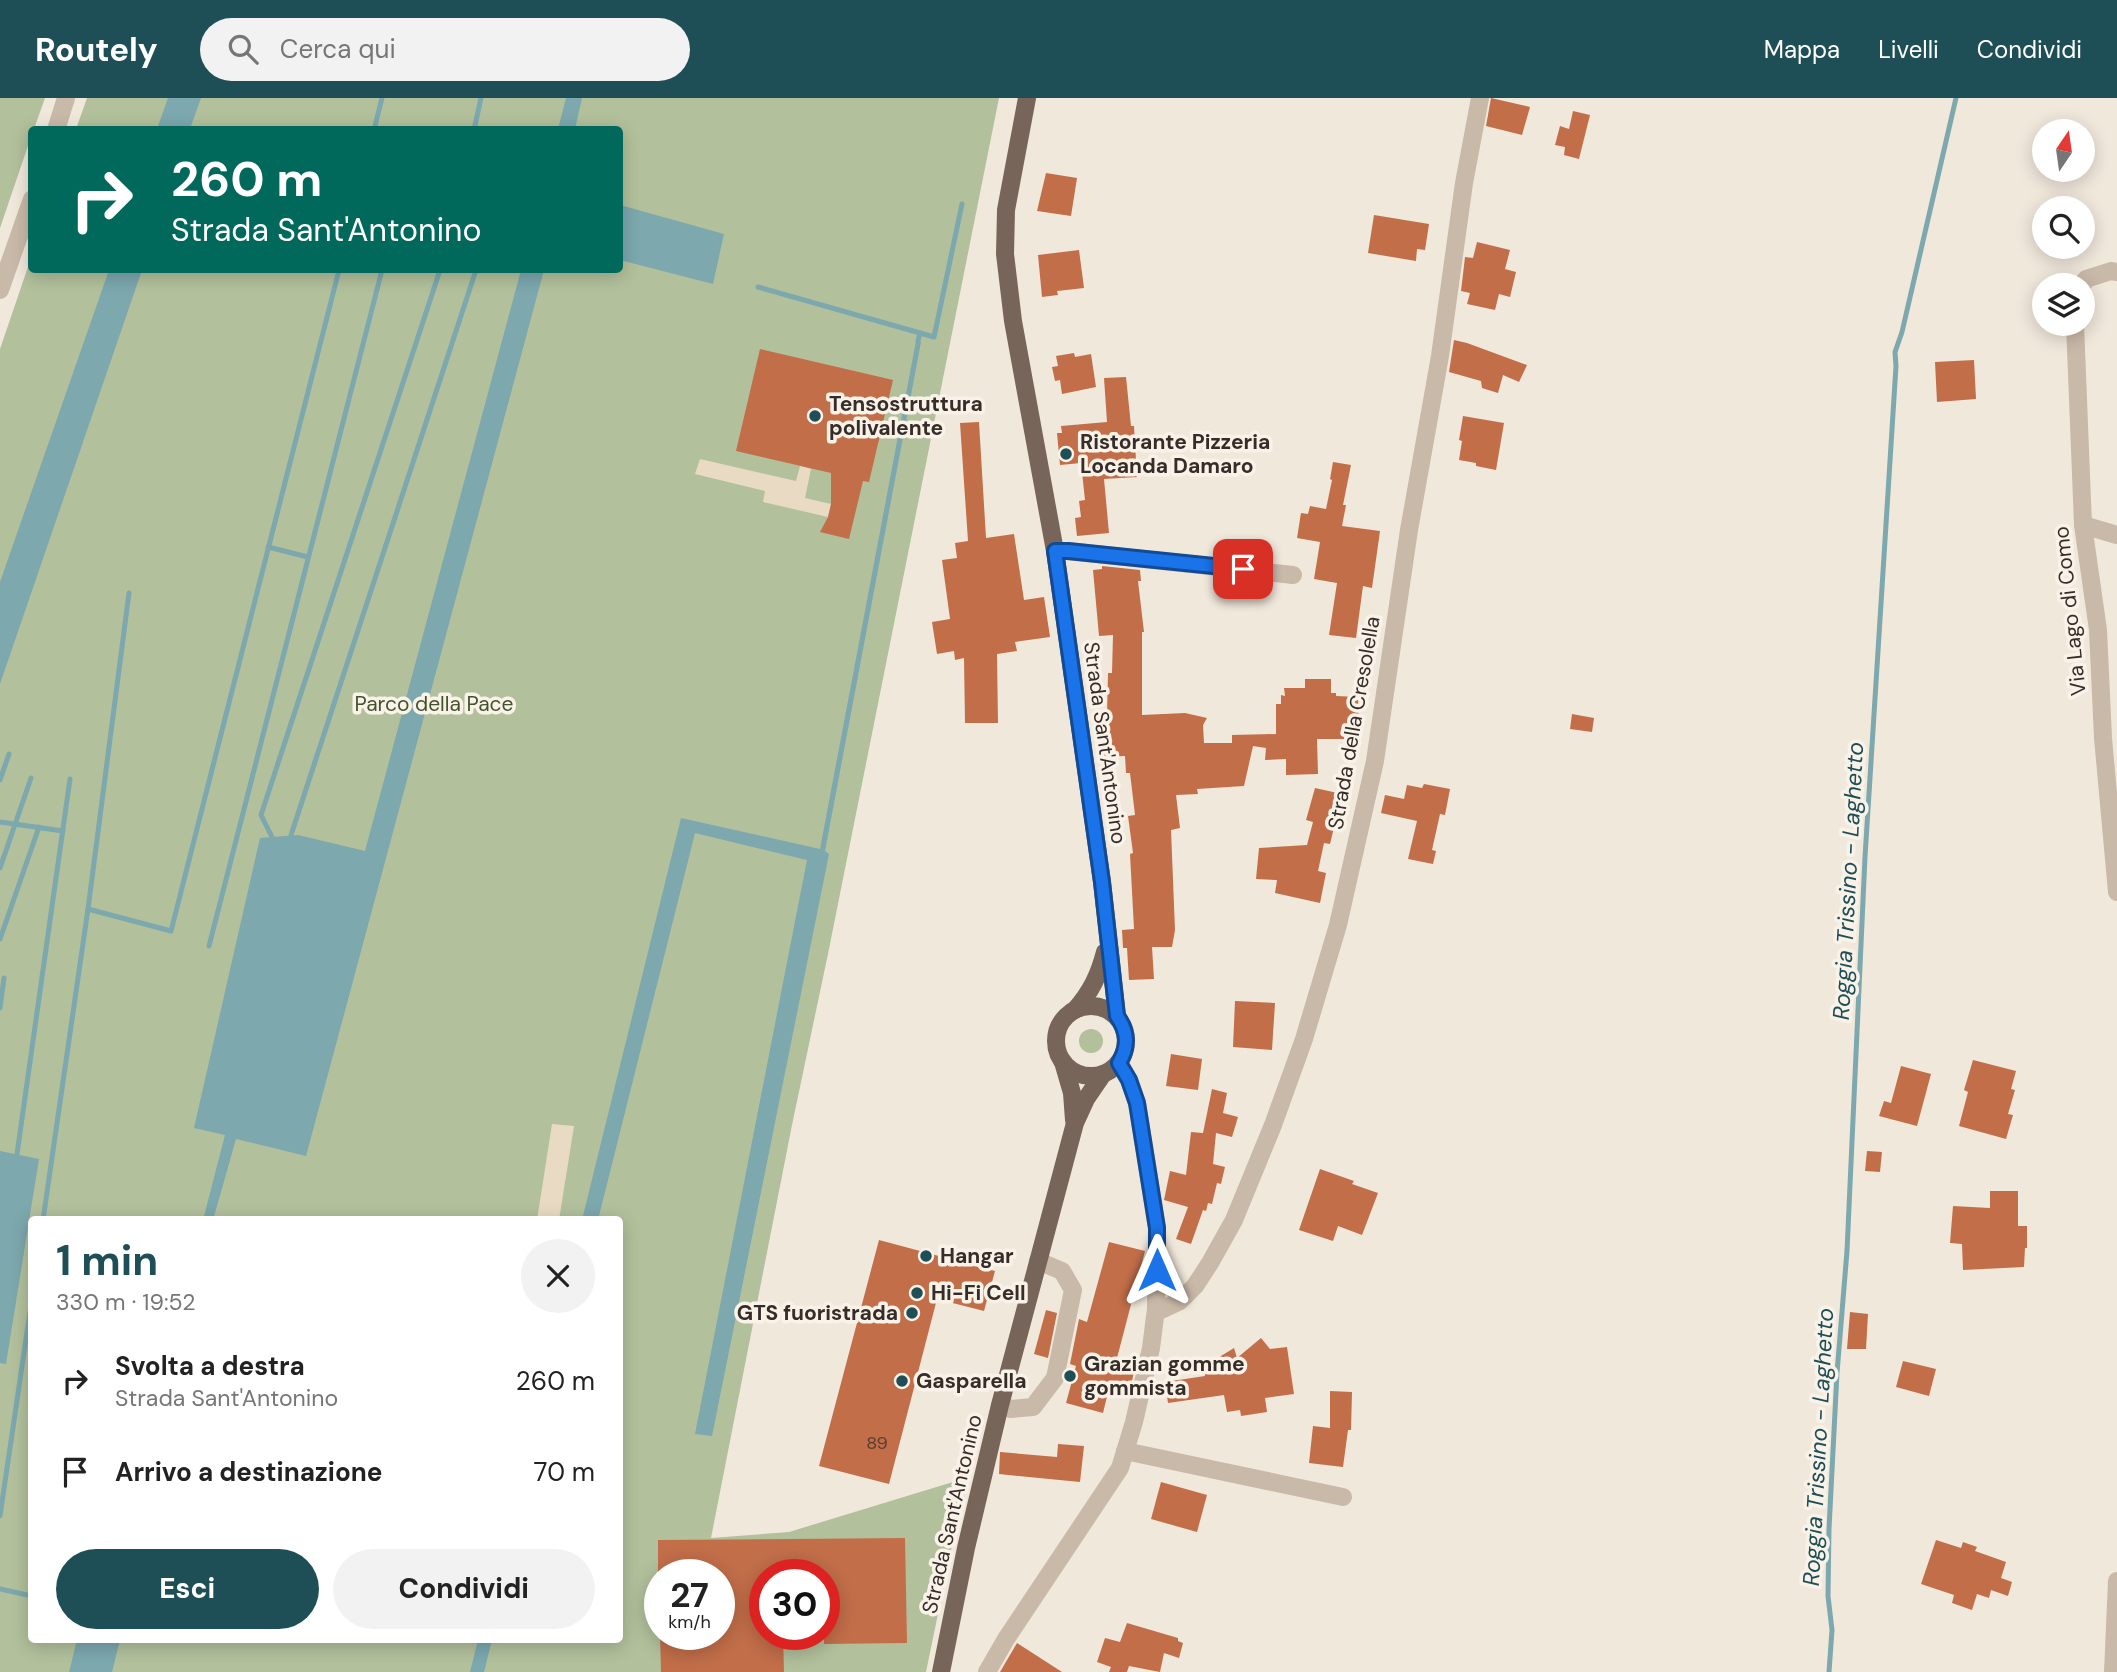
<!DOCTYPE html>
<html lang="it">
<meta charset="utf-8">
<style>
body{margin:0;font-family:"DM Sans",sans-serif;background:#f2f2f2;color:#222;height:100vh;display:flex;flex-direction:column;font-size:26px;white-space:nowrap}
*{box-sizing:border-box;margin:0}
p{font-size:23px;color:#767676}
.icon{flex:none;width:38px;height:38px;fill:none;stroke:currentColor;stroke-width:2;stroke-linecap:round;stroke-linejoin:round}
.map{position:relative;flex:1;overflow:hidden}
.sheet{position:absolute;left:28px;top:1118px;width:595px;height:427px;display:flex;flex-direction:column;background:#fff;border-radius:7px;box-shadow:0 4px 18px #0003}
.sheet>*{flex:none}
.top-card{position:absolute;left:28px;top:28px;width:595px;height:147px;border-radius:7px;box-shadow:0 4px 18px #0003;background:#00695c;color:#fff;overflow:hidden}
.needle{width:46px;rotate:13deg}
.tools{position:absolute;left:2032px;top:21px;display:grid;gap:14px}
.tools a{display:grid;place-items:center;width:63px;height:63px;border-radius:50%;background:#fff;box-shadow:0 4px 18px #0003;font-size:35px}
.speed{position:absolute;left:644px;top:1461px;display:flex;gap:14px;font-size:35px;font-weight:700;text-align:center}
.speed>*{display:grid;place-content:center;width:91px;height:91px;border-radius:50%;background:#fff;box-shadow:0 4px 18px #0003;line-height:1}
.speed small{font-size:18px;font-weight:400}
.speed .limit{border:10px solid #d22;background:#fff;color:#111}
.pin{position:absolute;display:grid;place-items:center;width:60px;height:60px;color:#fff;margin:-30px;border-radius:14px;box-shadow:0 4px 10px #0006}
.me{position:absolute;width:77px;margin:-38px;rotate:0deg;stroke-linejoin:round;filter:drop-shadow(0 0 5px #0008)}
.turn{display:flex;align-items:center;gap:24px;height:147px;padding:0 28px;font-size:32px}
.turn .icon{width:91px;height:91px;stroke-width:2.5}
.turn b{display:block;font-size:49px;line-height:60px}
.round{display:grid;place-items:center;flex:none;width:74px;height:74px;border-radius:37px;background:#f2f2f2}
.head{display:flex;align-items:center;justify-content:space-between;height:119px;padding:0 28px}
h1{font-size:42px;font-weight:700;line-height:52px;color:#1f4f56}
.button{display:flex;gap:14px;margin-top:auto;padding:14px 28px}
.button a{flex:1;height:80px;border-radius:42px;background:#1f4f56;color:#fff;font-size:28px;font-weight:700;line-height:80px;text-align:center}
.button a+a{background:#f2f2f2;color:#222}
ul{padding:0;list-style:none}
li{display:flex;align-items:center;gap:21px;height:91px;padding:0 28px}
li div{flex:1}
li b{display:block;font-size:26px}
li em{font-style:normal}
header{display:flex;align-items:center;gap:42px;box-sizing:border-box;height:98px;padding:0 35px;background:#1f4f56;color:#fff}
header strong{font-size:33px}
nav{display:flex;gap:38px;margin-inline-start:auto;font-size:24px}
.search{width:490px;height:63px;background:#f2f2f2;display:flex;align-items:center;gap:18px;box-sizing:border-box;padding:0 24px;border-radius:38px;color:#767676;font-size:26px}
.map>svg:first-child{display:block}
.green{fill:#b2c09c;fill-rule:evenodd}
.plaza{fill:#e9dbc3}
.water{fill:#7ca8ae}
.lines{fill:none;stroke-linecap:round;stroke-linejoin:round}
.stream{stroke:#7ca8ae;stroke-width:5}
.building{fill:#c26e49}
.minor{stroke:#c9b9a8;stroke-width:18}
.major{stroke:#78655a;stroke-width:18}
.route-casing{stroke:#114b97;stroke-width:18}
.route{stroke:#1a73e8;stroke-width:12}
.poi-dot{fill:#1f4f56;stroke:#f9f2e8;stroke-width:2.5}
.labels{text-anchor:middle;stroke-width:7;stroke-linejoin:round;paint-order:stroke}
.number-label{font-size:18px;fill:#593d30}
.poi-label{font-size:21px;font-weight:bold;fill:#362d28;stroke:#f9f2e8;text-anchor:start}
.street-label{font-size:21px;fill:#362d28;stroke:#f9f2e8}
.park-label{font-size:21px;fill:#43542c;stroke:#f9f2e8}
.water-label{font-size:23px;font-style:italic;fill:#1f4f56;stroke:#f9f2e8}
</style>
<header>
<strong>Routely</strong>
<div class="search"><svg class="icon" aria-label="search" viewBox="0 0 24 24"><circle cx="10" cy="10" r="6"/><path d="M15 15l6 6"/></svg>Cerca qui</div>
<nav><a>Mappa</a><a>Livelli</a><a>Condividi</a></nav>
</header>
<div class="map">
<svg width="2117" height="1574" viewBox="0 0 2117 1574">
<rect width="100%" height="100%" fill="#f1e8dc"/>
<g class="green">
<polygon points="0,0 45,0 34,31 32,32 31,39 0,130"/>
<path d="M87,0H999L829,851L792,1027L711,1440L789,1434L966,1380L926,1574H0V251L31,160L32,172H620V32L76,31ZM32,1122H620V1542H32ZM660,1477H719V1536H660ZM765,1477H824V1536H765Z"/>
<circle cx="1091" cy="943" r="12"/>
</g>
<g class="plaza">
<polygon points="700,361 796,383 800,368 811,371 805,400 831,406 828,419 763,404 765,393 695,376"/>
<polygon points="552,1026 574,1028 559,1122 537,1122"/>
</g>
<g class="water">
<polygon points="168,0 201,0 190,31 157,31"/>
<polygon points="566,0 582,0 575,31 558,31"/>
<polygon points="620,107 724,136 713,186 620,162"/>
<polygon points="109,172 142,172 0,586 0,484"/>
<polygon points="521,172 544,172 306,1058 236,1041 213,1122 203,1122 225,1037 194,1030 260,740 298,737 365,753"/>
<polygon points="916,243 921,244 825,753 829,756 712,1338 695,1336 807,762 695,735 598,1122 582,1122 681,720 820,751"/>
<polygon points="0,1053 39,1061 6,1266 0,1265"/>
<polygon points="77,1542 120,1542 112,1574 69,1574"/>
<polygon points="478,1542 492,1542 484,1574 470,1574"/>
</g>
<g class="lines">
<g class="stream">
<polyline points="374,32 382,0"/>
<polyline points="474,32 481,0"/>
<polyline points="758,189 920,235"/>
<polyline points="918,243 920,235 934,239 962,106"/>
<polyline points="268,449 308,459"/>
<polyline points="0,682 9,656"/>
<polyline points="0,724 63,733"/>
<polyline points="291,737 476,172"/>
<polyline points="272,739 261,717 440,172"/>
<polyline points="0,770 31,680"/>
<polyline points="88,811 129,495"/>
<polyline points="0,841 39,729"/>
<polyline points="209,848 382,172"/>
<polyline points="0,910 4,880"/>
<polyline points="17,1056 70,681"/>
<polyline points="43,1122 88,811 171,833 339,172"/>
<polyline points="0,1418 32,1200"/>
<polyline points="0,1491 32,1498"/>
<polyline points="1829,1574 1832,1532 1828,1498 1829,1431 1837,1275 1847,1153 1865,759 1896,268 1895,254 1902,234 1956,0"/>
</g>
</g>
<g class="building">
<polygon points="1491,0 1530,9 1522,37 1486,28"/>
<polygon points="1573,13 1590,17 1579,61 1564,57 1565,49 1555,47 1560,28 1569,31"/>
<polygon points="1046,75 1077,80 1071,118 1037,113"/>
<polygon points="1374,117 1429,126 1425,152 1417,151 1416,163 1368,155"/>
<polygon points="1477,144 1510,152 1505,171 1516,174 1510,199 1499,196 1495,212 1467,206 1470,195 1461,193 1465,159 1473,160"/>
<polygon points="1079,152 1084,190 1057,193 1058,197 1042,199 1038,157"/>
<polygon points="1454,242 1467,245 1527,267 1519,284 1503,277 1498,295 1482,290 1481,283 1449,274"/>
<polygon points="760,251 893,282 869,384 863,383 849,441 820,434 828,419 831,406 831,375 736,353"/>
<polygon points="1074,255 1075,259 1091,256 1096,289 1062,296 1060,282 1055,283 1052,269 1058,268 1056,258"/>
<polygon points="1974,262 1976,301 1937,304 1935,264"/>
<polygon points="1126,279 1131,328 1134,328 1137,379 1104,381 1109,435 1077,438 1075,420 1081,419 1079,403 1085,402 1081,365 1060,367 1057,335 1062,335 1061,328 1107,324 1104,280"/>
<polygon points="1463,318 1504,325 1496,372 1476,368 1476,365 1459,362 1462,343 1459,342"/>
<polygon points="979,324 986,440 1014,436 1024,502 1044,499 1050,539 1015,544 1017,553 997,556 998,625 965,625 964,560 955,562 954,553 937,556 932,524 950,521 942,462 957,460 955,445 968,443 960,325"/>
<polygon points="1333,364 1351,367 1343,407 1346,407 1342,428 1380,433 1372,490 1363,488 1356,540 1329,537 1337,485 1314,481 1320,444 1297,440 1301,415 1308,416 1310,408 1326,411 1332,382 1330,381"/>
<polygon points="1102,468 1140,472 1141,483 1138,483 1144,534 1142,534 1142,617 1185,615 1207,620 1203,627 1204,645 1232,645 1232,637 1276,636 1276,606 1281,606 1281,597 1285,598 1284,590 1305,590 1305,581 1331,581 1331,595 1336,595 1336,598 1358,599 1359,628 1349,628 1349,633 1344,633 1344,641 1317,641 1318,676 1286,677 1286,661 1265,662 1266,650 1253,648 1244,688 1197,691 1198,696 1176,697 1180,730 1171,732 1175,832 1172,849 1152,849 1154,881 1129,882 1127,850 1123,850 1122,832 1134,831 1130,756 1133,755 1128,718 1135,717 1130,675 1126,675 1125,658 1102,659 1100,618 1107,618 1108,575 1112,575 1113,537 1099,538 1093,472 1102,471"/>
<polygon points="1572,616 1594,620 1592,634 1570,631"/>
<polygon points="1424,686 1450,691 1445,717 1440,716 1432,752 1436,753 1433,766 1408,761 1417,723 1381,715 1385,697 1404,701 1407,687 1422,690"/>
<polygon points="1315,690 1342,696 1330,746 1324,745 1318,773 1326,775 1320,805 1275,795 1277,782 1256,781 1259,750 1307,747 1313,724 1306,722"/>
<polygon points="1235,903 1275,905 1272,952 1233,949"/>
<polygon points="1171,956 1202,961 1198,992 1166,988"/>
<polygon points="1973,962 2016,973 2011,991 2015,992 2008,1016 2013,1017 2006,1041 1959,1028 1968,994 1964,992"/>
<polygon points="1901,968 1931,976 1917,1028 1879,1018 1884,1003 1891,1005"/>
<polygon points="1212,991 1227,995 1223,1015 1238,1019 1232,1039 1216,1035 1213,1066 1225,1069 1221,1086 1217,1085 1212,1106 1208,1105 1206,1113 1203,1112 1191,1146 1176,1141 1188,1109 1164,1102 1170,1073 1186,1077 1191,1034 1203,1035"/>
<polygon points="1867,1053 1882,1054 1880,1074 1865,1073"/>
<polygon points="1320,1071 1354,1083 1352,1086 1378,1095 1362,1137 1338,1128 1333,1143 1299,1132"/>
<polygon points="1990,1093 2018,1093 2018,1128 2027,1128 2027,1150 2025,1150 2024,1169 1963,1172 1962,1146 1950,1145 1953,1108 1990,1110"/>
<polygon points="879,1142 995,1173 984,1213 937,1201 889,1386 819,1368"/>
<polygon points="1109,1144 1145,1153 1117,1260 1136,1265 1130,1292 1110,1286 1103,1315 1066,1305 1076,1268 1070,1266 1079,1221 1087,1224"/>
<polygon points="1046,1212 1057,1215 1048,1260 1034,1256"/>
<polygon points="1850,1214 1868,1216 1866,1251 1847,1251"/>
<polygon points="1261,1240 1270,1251 1287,1249 1294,1296 1265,1300 1267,1314 1241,1318 1240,1312 1227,1314 1224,1297 1168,1305 1165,1284 1205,1278 1203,1269 1234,1250 1237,1260"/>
<polygon points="1903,1263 1936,1271 1929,1298 1896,1289"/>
<polygon points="1330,1293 1352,1294 1351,1332 1348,1332 1343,1369 1309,1365 1313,1328 1330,1330"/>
<polygon points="1058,1346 1084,1348 1080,1384 999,1376 1000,1354 1057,1359"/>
<polygon points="1161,1384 1207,1397 1197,1434 1151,1421"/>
<polygon points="905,1440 907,1545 824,1546 824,1477 765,1477 765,1536 783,1536 784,1574 661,1574 660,1536 719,1536 719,1477 658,1477 658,1442"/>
<polygon points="1936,1442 1961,1450 1963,1444 1977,1449 1975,1453 2006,1464 2001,1480 2012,1484 2008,1498 1991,1492 1989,1500 1977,1496 1972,1512 1952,1505 1954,1497 1921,1486"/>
<polygon points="1127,1525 1178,1540 1178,1543 1183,1545 1179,1560 1164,1555 1160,1574 1129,1568 1127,1574 1109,1574 1111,1569 1097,1564 1105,1540 1120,1544"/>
<polygon points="1017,1545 1062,1574 1000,1574"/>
</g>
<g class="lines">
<g class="minor">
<polyline points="56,32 66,0"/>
<polyline points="2082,188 2086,181 2111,173 2117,174"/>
<polyline points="0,192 32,101"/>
<polyline points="2075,226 2083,427 2098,532 2103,640 2117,794"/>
<polyline points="2083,427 2117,437"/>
<polyline points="1055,453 1068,453 1293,477"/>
<polyline points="1156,1211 1163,1211 1180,1203 1195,1188 1210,1165 1234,1122 1273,1027 1304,941 1338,827 1375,663 1409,432 1440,258 1464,85 1480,0"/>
<polyline points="1000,1307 1011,1311 1033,1309 1055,1280 1073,1192 1062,1173 1038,1163"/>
<polyline points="1125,1353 1343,1399"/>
<polyline points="987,1574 1006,1541 1120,1370 1134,1324 1151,1250 1156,1211 1157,1130 1137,1005 1129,982 1119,965"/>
<polyline points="2113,1574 2117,1483"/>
</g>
<g class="major">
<polyline points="1027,0 1006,112 1005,156 1013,223 1055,453 1102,784 1117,918"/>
<circle cx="1091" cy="943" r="35"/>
<path d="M1075,912C1091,894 1099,877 1105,854"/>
<polyline points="1063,964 1072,995 1074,1022"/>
<polyline points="941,1574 966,1450 1000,1307 1075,1025 1086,1001 1103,976"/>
</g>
</g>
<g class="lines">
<defs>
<path id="route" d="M1157,1172V1130L1137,1005L1129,982L1119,965C1129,948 1128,934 1117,918L1102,784L1055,453H1068L1243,471"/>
</defs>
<use href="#route" class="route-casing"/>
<use href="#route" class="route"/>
</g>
<g class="poi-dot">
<circle cx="815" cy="318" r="7"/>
<circle cx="1066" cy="356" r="7"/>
<circle cx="926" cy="1158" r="7"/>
<circle cx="917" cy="1195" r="7"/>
<circle cx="912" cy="1215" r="7"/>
<circle cx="1070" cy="1278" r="7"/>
<circle cx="902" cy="1283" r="7"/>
</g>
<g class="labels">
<g class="number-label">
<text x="877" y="1351">89</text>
</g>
<g class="poi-label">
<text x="829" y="313">Tensostruttura<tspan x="829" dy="24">polivalente</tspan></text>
<text x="1080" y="351">Ristorante Pizzeria<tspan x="1080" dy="24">Locanda Damaro</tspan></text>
<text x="940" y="1165">Hangar</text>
<text x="931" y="1202">Hi-Fi Cell</text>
<text x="898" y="1222" text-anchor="end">GTS fuoristrada</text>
<text x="1084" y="1273">Grazian gomme<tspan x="1084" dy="24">gommista</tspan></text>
<text x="916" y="1290">Gasparella</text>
</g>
<g class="street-label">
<text transform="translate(2070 513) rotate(-96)" y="7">Via Lago di Como</text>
<text transform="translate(1354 625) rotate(-80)" y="7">Strada della Cresolella</text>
<text transform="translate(1105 645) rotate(82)" y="7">Strada Sant'Antonino</text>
<text transform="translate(952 1416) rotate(-77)" y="7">Strada Sant'Antonino</text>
</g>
<g class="park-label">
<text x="434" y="613">Parco della Pace</text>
</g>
<g class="water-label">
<text transform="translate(1848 783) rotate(-87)" y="8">Roggia Trissino - Laghetto</text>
<text transform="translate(1818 1349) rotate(-87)" y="8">Roggia Trissino - Laghetto</text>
</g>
</g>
</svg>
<div class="tools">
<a><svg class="needle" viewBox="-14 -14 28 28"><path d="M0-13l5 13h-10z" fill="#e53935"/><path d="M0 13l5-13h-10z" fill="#767676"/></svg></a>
<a><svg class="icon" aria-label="search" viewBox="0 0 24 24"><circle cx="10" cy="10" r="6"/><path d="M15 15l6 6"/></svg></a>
<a><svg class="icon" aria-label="layers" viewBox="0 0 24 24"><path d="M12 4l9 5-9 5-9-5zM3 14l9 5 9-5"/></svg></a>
</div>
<div class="speed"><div>27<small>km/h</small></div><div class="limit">30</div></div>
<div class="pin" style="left:1243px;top:471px;background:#d93025"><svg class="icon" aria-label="arrive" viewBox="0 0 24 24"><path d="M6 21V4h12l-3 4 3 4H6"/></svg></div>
<svg class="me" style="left:1157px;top:1172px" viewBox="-20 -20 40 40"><path d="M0-17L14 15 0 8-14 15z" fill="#1a73e8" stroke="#fff" stroke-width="4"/></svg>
<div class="top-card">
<div class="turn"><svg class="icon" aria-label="right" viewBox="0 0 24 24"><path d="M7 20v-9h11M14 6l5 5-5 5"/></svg><div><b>260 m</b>Strada Sant'Antonino</div></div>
</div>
<section class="sheet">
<div class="head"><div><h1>1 min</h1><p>330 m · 19:52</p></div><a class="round"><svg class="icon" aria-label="close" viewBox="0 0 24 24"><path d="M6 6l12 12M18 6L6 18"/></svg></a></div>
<ul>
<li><svg class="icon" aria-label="right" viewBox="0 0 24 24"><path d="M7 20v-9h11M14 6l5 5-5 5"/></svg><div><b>Svolta a destra</b><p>Strada Sant'Antonino</p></div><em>260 m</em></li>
<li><svg class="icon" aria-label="arrive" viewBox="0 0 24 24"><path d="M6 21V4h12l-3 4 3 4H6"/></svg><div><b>Arrivo a destinazione</b></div><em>70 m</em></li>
</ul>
<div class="button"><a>Esci</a><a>Condividi</a></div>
</section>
</div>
